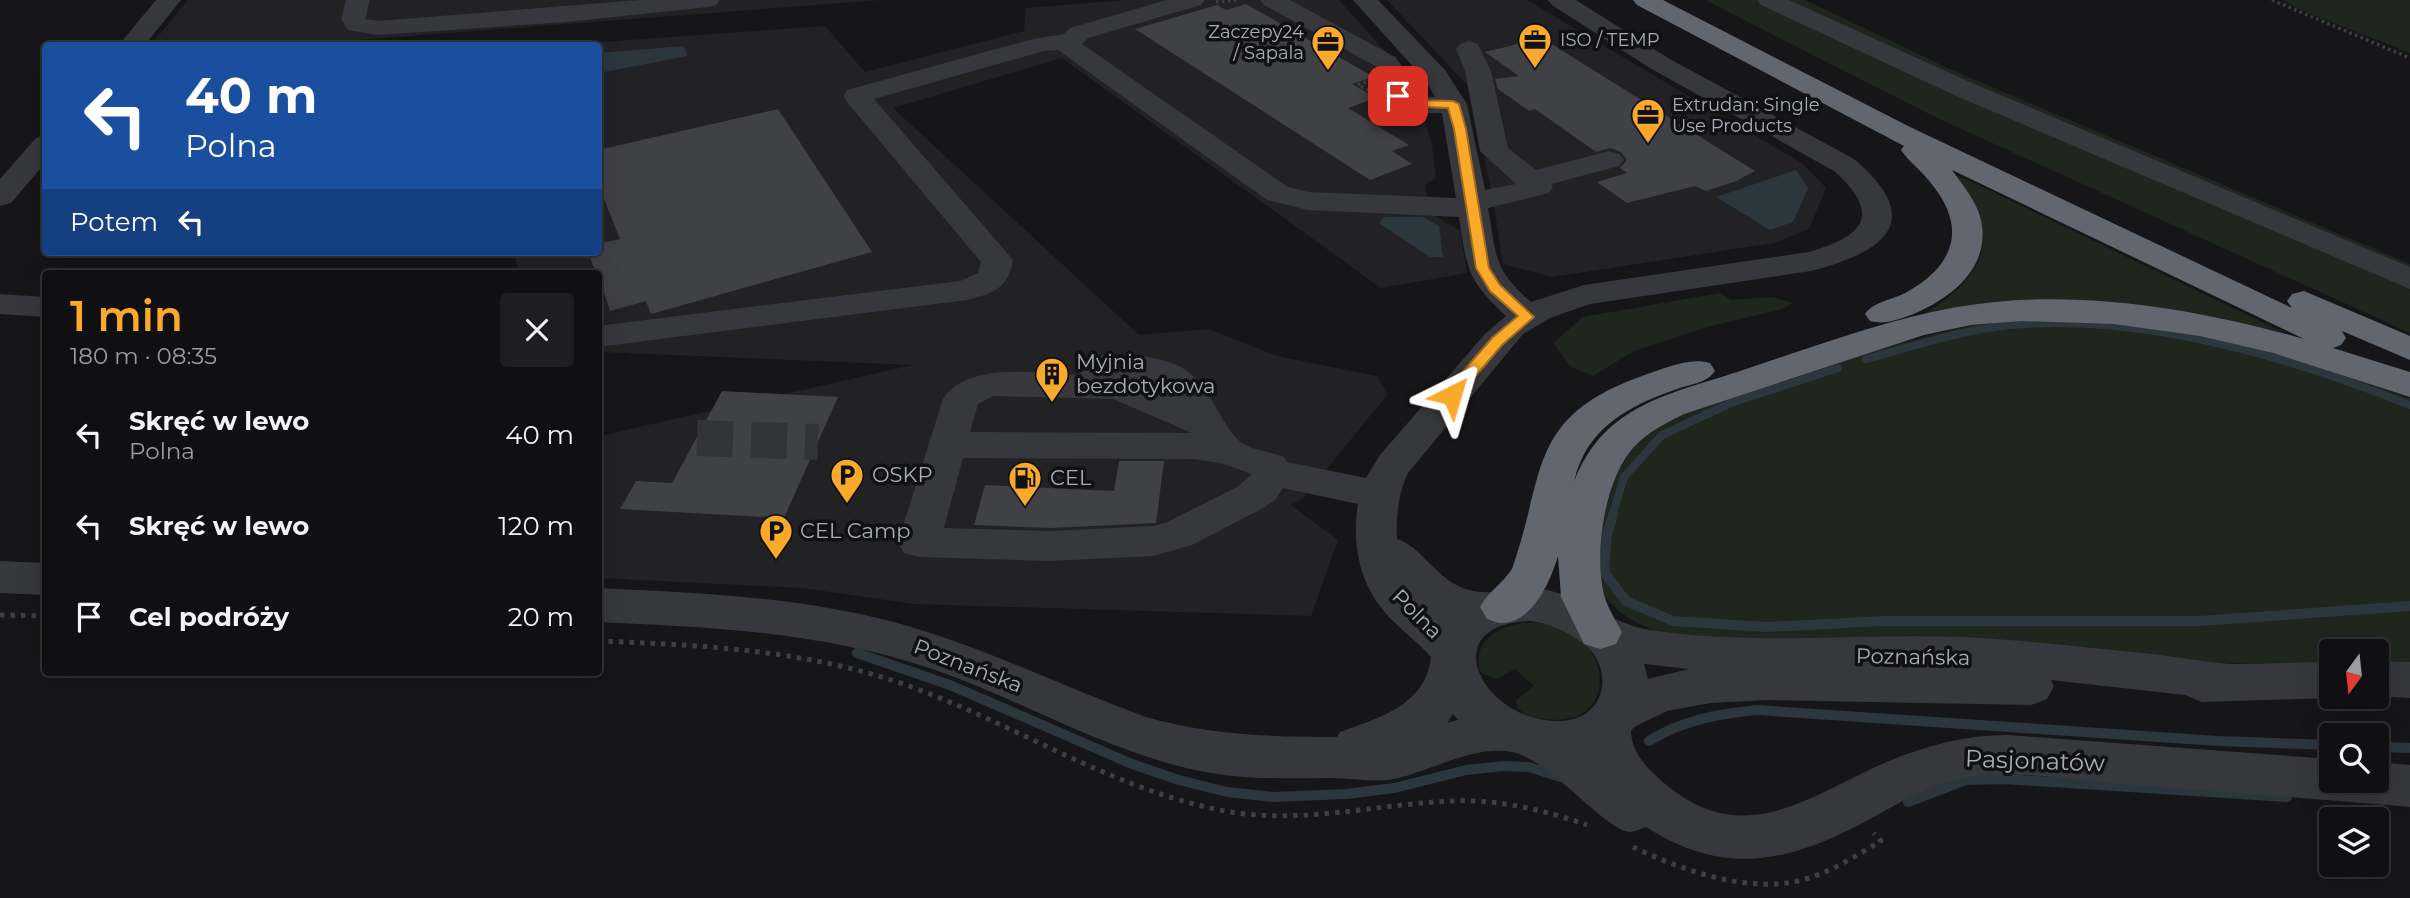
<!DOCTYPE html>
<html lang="pl">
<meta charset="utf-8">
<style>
body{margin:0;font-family:Montserrat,sans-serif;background:#1e1e20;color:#f1f3f6;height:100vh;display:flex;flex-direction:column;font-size:26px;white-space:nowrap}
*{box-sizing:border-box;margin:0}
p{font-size:23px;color:#9c9d9f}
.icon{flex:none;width:38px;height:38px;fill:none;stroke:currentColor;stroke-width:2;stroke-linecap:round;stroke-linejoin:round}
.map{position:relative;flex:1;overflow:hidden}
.sheet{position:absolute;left:42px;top:270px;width:560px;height:406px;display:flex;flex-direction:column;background:#101012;border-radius:7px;box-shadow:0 7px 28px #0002,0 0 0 2px #303032}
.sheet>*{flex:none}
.guide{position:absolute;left:42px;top:42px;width:560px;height:214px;border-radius:7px;box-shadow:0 7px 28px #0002,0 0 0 2px #303032;background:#1a4fa0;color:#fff;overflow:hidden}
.needle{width:46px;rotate:195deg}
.controls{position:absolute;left:2319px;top:639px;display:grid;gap:14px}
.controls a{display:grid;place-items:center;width:70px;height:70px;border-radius:7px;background:#101012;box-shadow:0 7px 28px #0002,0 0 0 2px #303032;font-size:35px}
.pin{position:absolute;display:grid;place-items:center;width:60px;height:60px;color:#fff;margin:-30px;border-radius:14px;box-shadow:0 4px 10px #0006}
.me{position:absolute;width:77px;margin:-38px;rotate:40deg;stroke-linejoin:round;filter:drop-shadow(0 0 5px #0008)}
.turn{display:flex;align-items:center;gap:24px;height:147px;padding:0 28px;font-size:32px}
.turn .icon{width:91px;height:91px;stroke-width:2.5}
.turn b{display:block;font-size:49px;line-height:60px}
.then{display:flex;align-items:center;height:66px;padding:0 28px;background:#0003;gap:14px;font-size:26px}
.round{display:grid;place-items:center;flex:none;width:74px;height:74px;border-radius:7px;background:#1e1e20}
.overview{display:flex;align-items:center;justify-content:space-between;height:119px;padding:0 28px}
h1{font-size:42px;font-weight:600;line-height:52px;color:#fba92b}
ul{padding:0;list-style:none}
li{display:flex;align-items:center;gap:21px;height:91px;padding:0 28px}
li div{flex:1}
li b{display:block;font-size:26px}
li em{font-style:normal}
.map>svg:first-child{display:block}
.built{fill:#222225}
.green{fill:#1e261e}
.water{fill:#2b363d}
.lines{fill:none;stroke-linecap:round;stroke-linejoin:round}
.stream-far1{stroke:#2b363d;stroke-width:8}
.stream{stroke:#2b363d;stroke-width:10}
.building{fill:#404145}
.minor-tunnel{stroke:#333438;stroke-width:36;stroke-dasharray:36 18;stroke-linecap:butt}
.path-far1{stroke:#3d3f44;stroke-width:3.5;stroke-dasharray:2.5 3.5;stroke-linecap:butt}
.path{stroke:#3d3f44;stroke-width:5;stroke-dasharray:4.5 6;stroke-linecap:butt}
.minor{fill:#37383d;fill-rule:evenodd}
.highway{fill:#62666e;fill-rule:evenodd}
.route{fill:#fba92b;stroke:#a36e1c;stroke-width:2}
.labels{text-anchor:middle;stroke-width:7;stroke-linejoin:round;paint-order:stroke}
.far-poi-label{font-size:18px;fill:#a7adb9;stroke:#111113;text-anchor:start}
.poi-label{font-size:21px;fill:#a7adb9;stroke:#111113;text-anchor:start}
.street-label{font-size:21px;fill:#a7adb9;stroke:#111113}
.near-street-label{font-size:24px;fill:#a7adb9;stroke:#111113}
</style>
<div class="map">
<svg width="2410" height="898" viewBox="0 0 2410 898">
<rect width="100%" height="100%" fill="#161618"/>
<g class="built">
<polygon points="188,0 881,0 291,45 150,46"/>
<polygon points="1126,0 1339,0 1413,82 1432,145 1436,178 1425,185 1431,214 1460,230 1467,273 1381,288 1062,58 893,108 1139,335 1209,329 1277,356 1377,376 1388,394 1303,498 1291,505 1338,540 1311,616 914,604 802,588 599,578 599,436 913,365 599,352 598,273 519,273 514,252 598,252 598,46 559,45 825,26 865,72 1024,31 1026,8"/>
<polygon points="1387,0 1527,0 1803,164 1826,188 1809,229 1774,243 1552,277 1503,264 1493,199 1469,87"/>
</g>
<g class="green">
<polygon points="1705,0 1757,0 2410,286 2410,333 1933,116"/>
<polygon points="1779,0 1805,0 1952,70 2410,264 2410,273"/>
<polygon points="2284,0 2410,0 2410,53 2299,9"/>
<path d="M1952,174L1970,181L2311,346L2253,330L1956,308L1924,314C1959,292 1998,261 1977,215C1971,201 1960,187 1952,174Z"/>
<polygon points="1720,293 1731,300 1772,297 1793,303 1782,309 1707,327 1634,351 1593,376 1571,367 1553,343 1583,317"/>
<path d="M2059,318L2172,330L2282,354L2410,398V664H2377L2376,651H2331V664L2170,662L1669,637C1633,622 1617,615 1594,583L1604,494L1624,455L1667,419L1893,345L1971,325Z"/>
<path d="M1523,623C1620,617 1627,740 1534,717C1524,715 1517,710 1516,700L1534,686L1515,669L1496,679L1480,672C1472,642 1497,627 1523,623Z"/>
</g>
<g class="water">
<polygon points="684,46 687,56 599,73 599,53"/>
<polygon points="1796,170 1808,188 1793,222 1770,230 1716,197"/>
<polygon points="1385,217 1423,217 1439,226 1443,257 1430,257 1379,223"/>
</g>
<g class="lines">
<g class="stream-far1">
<path d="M1866,359C1914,346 1962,330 2011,325C2142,313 2290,357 2410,405"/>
<polyline points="1612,517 1624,477 1662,435 1731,403 1838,368"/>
</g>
<g class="stream">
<polyline points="1613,515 1607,534 1604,572 1626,601 1673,621 1766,627 1884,621 2199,621 2410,606"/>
<polyline points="857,653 950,685 1132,764 1179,780 1227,792 1273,797 1346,794 1394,788 1466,770 1504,766 1529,767 1560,777"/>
<path d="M1649,741C1683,720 1717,714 1757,710L2218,741L2331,745"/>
<polyline points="2376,747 2410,748"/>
<polyline points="1908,802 1966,780 2003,779 2287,797"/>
</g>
</g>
<g class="building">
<polygon points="1246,4 1374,77 1352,84 1376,98 1348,108 1409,145 1392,151 1412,164 1370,180 1135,29 1217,5 1226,10"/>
<polygon points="1542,38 1755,171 1734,182 1706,191 1695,186 1627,203 1597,182 1627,173 1620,168 1627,160 1621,152 1610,148 1596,152 1535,109 1529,111 1498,89 1495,79 1519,76 1485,52"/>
<polygon points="778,109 872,252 651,314 646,301 610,311 598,273 596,273 588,252 598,252 598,244 620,239 598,184 598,150"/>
<polygon points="722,391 838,397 784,518 620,509 636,481 672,483"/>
<polygon points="1119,461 1164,461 1156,523 1050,528 974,525 985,485 1114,491"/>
</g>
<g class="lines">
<polyline class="minor-tunnel" points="697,438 818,442"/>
<g class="path-far1">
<polyline points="2272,0 2410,58"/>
<polyline points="1216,2 1236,0"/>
<polyline points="1366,82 1358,85 1368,90"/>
</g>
<g class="path">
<polyline points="0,615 46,616"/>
<path d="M598,641C702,645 807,650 906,685C1014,723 1112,790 1225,811C1301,825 1377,804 1452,801C1498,799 1545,810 1587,825"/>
<path d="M1633,847C1684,871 1753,896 1809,878C1835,870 1858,854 1881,841L1874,833"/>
</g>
<g class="minor">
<polygon points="156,0 181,0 144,46 118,46"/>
<polygon points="346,0 370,0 365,19 378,21 640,0 720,0 716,5 708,7 567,22 378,35 348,30 341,19"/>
<path d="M1167,0H1205L1201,5L1088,38L1082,44L1288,187L1308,192L1456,198L1442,113C1420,114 1390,114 1382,90C1379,82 1380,75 1377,67L1264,5L1260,0H1290L1395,57L1405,70L1409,91L1417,96L1435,97L1425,80L1353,0H1378L1445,70L1467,104L1485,190L1516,184L1480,151L1465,71L1456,49L1460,44L1469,41L1478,44L1491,71L1508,148L1536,170L1609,151L1619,154L1624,160L1619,166L1551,184L1553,187L1549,193L1488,208C1497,256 1492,268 1531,302L1584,285L1809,252C1865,236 1882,214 1834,171L1650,68L1552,5L1548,0H1576L1668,58L1854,159C1927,221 1885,252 1811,271L1590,304L1550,318L1523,334L1408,473C1398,494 1396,516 1397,539C1423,547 1436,581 1469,590C1494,597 1516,585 1542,589C1581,596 1611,624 1650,630C1755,646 1857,633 1962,637C2025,640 2089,648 2152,654C2179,657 2208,663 2236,664C2267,664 2299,662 2331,662V696H2337L2331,698L2202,702L2185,695L2051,680L2054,686L2047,699L2031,705L1767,700L1710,703L1667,711L1634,727L1631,731C1632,754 1647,768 1664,783C1746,853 1812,793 1889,761C1928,745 1966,735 2008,735L2331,759V780H2376V762L2410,765V807C2317,799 2224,792 2130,785C2080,781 2027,771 1977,776C1937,781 1904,800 1870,819C1791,862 1726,878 1646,827C1642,828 1635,832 1630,832C1604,830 1551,760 1512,752C1471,744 1428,774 1388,780C1370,782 1351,778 1333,778C1292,778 1252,780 1211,773C1112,756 1026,701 932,669C825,632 710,627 598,622V588C702,593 808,597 908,626C990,650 1066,688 1146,717C1210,735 1271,737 1337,737L1340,732C1379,718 1426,705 1431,657C1420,644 1407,635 1395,623C1361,591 1351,549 1358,504L1283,488L1275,500L1265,507L1192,545L1153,556L1050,561L919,557L904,553L898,542L943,399C968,360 1041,374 1082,375L1075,367L1080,359C1109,352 1167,353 1191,374C1211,391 1220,421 1238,440C1247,449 1271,452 1284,457L1287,462L1366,478L1380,455L1485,334L1506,316C1466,279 1467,268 1459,217L1308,210L1267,200L1058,50L1044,51L874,99L1008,254L1013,261C1007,289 994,293 967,300L598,347V326L960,281L978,273L981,262L847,102L844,96L847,90L1033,39L1064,34L1070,28ZM1129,379C1145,380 1159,382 1169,395ZM993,396L1113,399L1192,433L970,432L978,404ZM963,458L1193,459L1221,463L1252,474L1237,487L1165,523L1153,526L1050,531L944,528ZM1530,621C1548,623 1569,632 1584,644C1615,669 1606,718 1563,721C1484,725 1431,624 1530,621ZM1644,664L1689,669L1648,679ZM1453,714L1458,720L1447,723Z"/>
<polygon points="1757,0 1789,0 1972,83 2410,267 2410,289 1954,95 1761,5"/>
<polygon points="46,136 46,162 11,203 0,206 0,179 36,138"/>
<polygon points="0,294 46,297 46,317 0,314"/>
<polygon points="0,561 46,563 46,595 0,593"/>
<polygon points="2376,662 2410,662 2410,698 2370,696 2376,696"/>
</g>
<path class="highway" d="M1633,0H1663L1908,126L2292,308L2287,301L2292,294L2304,291L2410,336V360L2342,331L2346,338L2341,345L2333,348L2410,372V397L2273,353L2200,336L2114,324L2021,321L1971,325L1924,335L1684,414C1666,423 1648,432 1634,447C1604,479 1593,557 1605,598C1609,610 1616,621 1622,632L1616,644L1600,649L1584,644L1561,597L1558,556C1551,580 1533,622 1503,623C1498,624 1491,620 1487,619L1480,607C1488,592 1502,584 1512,569C1546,473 1527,417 1642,376C1664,369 1688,357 1710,363L1715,371C1707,383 1691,384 1677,389C1628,406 1586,428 1574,482C1604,403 1672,394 1743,370C1813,347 1884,320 1957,307C2071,287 2194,308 2304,339L1952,170C1964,187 1980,205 1982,226C1988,271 1948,300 1911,315C1896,320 1886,325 1870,321L1865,314C1874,301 1893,300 1907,292C1955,265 1968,227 1930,182C1921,170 1909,162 1901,150L1904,146L1637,5Z"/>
</g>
<polygon class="route" points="1398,93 1410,100 1453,101 1459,104 1466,129 1489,268 1500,285 1534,317 1502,345 1457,398 1446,398 1444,395 1446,391 1492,338 1518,316 1490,291 1476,268 1454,129 1448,108 1408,106 1392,96"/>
<defs>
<symbol id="office-pin" viewBox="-11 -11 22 30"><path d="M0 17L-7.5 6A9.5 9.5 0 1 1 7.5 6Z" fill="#fba92b" stroke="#111113"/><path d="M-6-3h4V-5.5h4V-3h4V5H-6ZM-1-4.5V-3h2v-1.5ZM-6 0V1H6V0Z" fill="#111"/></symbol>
<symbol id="building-pin" viewBox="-11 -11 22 30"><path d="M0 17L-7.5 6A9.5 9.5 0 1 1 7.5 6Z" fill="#fba92b" stroke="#111113"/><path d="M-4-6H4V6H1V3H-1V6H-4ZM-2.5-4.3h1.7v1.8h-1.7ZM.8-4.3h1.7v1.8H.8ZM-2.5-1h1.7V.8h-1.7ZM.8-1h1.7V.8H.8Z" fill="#111"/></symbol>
<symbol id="parking-pin" viewBox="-11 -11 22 30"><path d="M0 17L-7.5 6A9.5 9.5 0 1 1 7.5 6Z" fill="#fba92b" stroke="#111113"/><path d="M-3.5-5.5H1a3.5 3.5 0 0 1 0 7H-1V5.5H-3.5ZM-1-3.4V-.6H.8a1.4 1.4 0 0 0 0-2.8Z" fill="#111"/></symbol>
<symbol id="fuel-pin" viewBox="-11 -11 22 30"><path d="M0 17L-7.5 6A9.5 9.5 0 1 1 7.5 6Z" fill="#fba92b" stroke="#111113"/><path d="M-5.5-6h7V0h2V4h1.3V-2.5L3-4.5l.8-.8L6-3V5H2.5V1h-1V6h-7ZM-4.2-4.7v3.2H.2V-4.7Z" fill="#111"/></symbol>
</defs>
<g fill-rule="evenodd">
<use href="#office-pin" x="1516" y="21" width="38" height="52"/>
<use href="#office-pin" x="1309" y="23" width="38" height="52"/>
<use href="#office-pin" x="1629" y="96" width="38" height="52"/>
<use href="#building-pin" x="1033" y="355" width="38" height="52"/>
<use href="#parking-pin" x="828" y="456" width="38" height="52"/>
<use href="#fuel-pin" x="1006" y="459" width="38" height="52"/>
<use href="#parking-pin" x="757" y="512" width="38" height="52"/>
</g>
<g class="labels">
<g class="far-poi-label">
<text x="1304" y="38" text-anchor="end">Zaczepy24<tspan x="1304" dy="21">/ Sapala</tspan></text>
<text x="1560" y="46">ISO / TEMP</text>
<text x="1672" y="111">Extrudan: Single<tspan x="1672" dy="21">Use Products</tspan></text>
</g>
<g class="poi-label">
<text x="1076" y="369">Myjnia<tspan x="1076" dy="24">bezdotykowa</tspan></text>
<text x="872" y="482">OSKP</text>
<text x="1050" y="485">CEL</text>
<text x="800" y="538">CEL Camp</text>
</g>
<g class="street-label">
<text transform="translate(1417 614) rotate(45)" y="7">Polna</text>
<text transform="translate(1913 657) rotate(1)" y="7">Poznańska</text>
<text transform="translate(968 666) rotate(21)" y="7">Poznańska</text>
</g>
<g class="near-street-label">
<text transform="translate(2035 761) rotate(2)" y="8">Pasjonatów</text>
</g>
</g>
</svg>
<div class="controls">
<a><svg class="needle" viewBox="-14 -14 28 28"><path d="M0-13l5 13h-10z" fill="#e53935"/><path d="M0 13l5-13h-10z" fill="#9c9d9f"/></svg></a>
<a><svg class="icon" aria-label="search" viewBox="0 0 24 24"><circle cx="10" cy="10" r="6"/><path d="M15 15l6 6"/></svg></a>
<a><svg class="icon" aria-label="layers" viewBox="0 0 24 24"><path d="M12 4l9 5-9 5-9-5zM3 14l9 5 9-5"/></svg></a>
</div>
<div class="pin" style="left:1398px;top:96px;background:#d93025"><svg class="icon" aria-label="arrive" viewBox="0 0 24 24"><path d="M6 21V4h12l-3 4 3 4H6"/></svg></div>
<svg class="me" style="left:1452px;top:395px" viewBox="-20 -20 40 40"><path d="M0-17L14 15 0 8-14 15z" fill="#fba92b" stroke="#fff" stroke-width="4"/></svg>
<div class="guide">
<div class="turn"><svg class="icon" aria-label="left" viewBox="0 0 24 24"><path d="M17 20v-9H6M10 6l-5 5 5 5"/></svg><div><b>40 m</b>Polna</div></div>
<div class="then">Potem<svg class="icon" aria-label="left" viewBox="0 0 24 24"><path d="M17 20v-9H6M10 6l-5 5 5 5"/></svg></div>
</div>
<section class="sheet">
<div class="overview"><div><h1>1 min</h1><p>180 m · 08:35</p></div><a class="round"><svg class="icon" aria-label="close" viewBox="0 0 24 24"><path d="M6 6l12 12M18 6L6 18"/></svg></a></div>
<ul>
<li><svg class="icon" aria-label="left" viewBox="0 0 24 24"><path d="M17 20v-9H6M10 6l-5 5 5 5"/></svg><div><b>Skręć w lewo</b><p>Polna</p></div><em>40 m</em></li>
<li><svg class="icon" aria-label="left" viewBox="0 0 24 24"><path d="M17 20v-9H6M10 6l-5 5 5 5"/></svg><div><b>Skręć w lewo</b></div><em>120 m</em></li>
<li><svg class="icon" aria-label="arrive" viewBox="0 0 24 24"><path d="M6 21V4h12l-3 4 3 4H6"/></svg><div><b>Cel podróży</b></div><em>20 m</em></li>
</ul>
</section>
</div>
